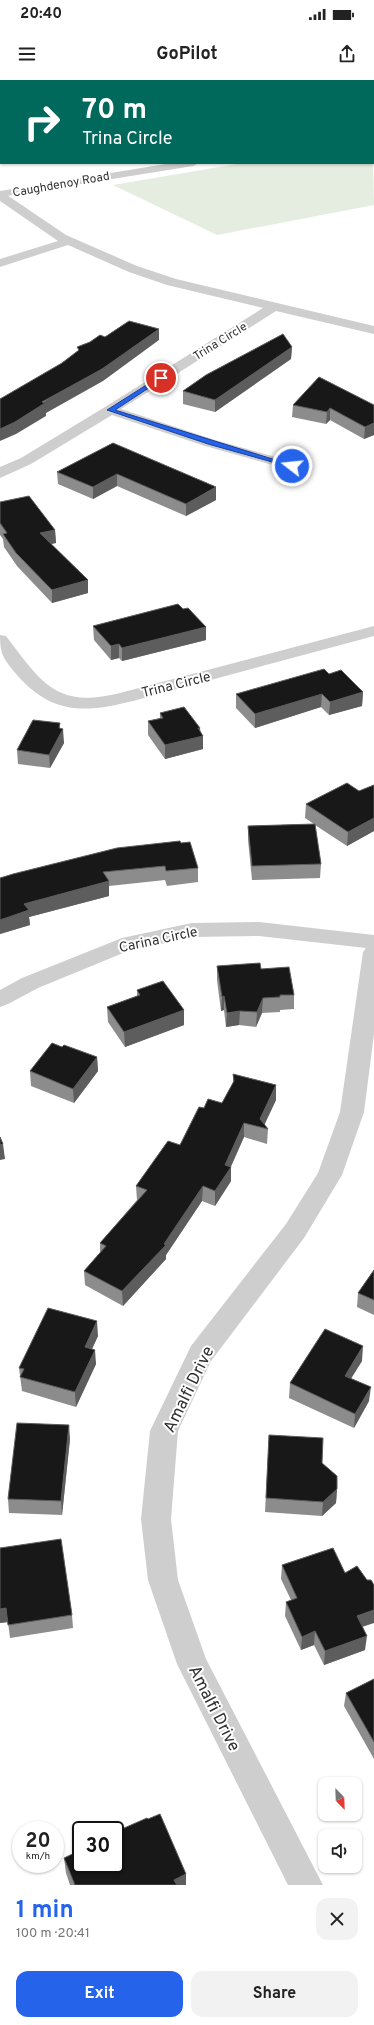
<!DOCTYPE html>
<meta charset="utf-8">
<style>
body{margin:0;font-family:Overpass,sans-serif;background:#f2f2f2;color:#222;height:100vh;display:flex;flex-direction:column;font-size:15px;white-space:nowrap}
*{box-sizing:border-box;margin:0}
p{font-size:13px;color:#767676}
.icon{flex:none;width:22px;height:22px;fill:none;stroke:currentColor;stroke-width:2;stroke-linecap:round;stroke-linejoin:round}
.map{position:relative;height:1805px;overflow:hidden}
.panel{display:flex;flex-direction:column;background:#fff;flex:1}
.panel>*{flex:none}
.banner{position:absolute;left:0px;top:0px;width:374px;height:84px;box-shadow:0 1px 3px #0004;background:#00695c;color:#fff;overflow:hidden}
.needle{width:26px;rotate:157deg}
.tools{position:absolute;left:318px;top:1697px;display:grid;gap:8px}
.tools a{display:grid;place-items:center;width:44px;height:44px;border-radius:8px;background:#fff;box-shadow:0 1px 3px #0004;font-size:20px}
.speed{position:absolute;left:12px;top:1741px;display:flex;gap:8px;font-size:20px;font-weight:700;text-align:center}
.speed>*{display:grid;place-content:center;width:52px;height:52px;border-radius:50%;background:#fff;box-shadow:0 1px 3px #0004;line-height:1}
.speed small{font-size:10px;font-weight:400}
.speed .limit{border:2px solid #111;border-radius:6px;background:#fff;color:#111}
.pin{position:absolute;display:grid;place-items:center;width:34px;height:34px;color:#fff;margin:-17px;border:2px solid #fff;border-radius:50%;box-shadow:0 1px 4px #0007}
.me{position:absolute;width:44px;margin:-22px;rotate:286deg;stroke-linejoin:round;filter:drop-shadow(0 0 3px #0008)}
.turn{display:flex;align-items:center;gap:14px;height:84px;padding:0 16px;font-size:18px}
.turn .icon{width:52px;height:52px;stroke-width:2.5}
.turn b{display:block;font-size:28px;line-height:34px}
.round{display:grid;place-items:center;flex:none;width:42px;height:42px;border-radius:12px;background:#f2f2f2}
.overview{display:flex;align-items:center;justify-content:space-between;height:68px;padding:0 16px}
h1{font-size:24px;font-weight:700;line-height:30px;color:#2563eb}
.button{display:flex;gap:8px;margin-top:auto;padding:8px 16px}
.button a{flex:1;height:46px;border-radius:12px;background:#2563eb;color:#fff;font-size:16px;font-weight:700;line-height:46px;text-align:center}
.button a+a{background:#f2f2f2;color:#222}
.status{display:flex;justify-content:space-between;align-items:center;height:28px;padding:0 20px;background:#fff;direction:ltr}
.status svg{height:11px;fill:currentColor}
header{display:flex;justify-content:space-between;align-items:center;height:52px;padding:0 16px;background:#fff;font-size:18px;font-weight:700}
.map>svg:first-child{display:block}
.green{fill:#e5ede0}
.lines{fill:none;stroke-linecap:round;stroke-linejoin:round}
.minor{fill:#cecece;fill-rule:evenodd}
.tertiary{fill:#cecece;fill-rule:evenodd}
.motorway{fill:#989898;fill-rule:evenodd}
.wall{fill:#8c8c8c}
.shaded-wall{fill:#5d5d5d}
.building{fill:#181818;stroke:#5d5d5d}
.route{fill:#2563eb;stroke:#184099}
.labels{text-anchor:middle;stroke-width:4;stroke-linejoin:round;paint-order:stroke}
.far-street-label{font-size:12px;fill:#313131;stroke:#fff}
.street-label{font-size:14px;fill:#313131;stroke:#fff}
.near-street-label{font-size:17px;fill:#313131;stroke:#fff}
</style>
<div class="status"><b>20:40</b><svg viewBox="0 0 49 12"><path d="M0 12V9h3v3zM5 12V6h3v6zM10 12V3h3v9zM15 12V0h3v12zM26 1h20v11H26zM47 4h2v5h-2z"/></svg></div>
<header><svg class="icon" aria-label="menu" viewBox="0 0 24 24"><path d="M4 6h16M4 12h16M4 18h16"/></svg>GoPilot<svg class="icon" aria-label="share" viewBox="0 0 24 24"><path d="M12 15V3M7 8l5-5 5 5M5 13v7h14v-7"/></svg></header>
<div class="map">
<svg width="374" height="1805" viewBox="0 0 374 1805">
<rect width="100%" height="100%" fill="#fff"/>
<polygon class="green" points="373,80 374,125 217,155 113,105 237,84 373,83"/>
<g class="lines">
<g class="minor">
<polygon points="0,112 4,113 66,155 137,186 176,199 374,246 374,254 276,231 121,329 215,360 297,383 300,386 297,389 287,389 205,366 112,335 31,384 0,398 0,387 21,378 105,327 263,228 167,205 129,192 68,165 0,187 0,179 58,161 0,121"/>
<path d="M374,546V556L133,621C85,633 52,635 17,595C4,579 0,576 0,555L6,556C42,603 56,629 120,613Z"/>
<polygon points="259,842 374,855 374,954 364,1032 342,1095 304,1158 211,1281 178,1351 171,1439 178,1500 206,1579 323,1805 288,1805 177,1584 148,1500 141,1439 150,1351 191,1266 286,1144 318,1093 340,1032 363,872 366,868 259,856 192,857 128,871 38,908 8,924 0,927 0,910 22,898 122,858 192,843"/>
</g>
<g class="tertiary">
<rect x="373" y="67" width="1" height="6"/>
<polygon points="172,83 199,83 193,86 0,117 0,111"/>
</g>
<g class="motorway">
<polygon points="0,0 38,0 39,1 1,1 1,3"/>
<rect x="373" y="7" width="1" height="6"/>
</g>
</g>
<g class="wall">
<polygon points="292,267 291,279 215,332 183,324 183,311"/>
<polygon points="293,325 374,325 374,355 364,359 330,340 326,344 292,337"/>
<polygon points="113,363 216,420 186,436 117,406 93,419 58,404 57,392"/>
<polygon points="0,422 55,450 56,463 51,464 88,500 88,513 52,523 17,486 4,467 3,459 0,455"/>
<polygon points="183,529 206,547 206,560 122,581 119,578 111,580 94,560 93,546"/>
<polygon points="329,594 363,612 362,626 329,635 321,627 255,648 236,628 236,614"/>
<polygon points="160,633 200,648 203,669 165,679 148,655 148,641 160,638"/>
<polygon points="60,643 60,648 64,663 50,688 18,684 17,670"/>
<polygon points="374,705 374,751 347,766 315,745 321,784 320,798 252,800 248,760 248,746 314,744 305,738 306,724 359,711"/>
<polygon points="181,763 198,788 198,802 167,806 165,800 109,806 109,816 29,837 30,845 0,854 0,798"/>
<polygon points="217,886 261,889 294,915 294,929 280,930 280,932 262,933 256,947 239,945 226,947 224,930 221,931 217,900"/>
<polygon points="137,910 184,930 184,945 125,967 108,942 107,927 137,916"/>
<polygon points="62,967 97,977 98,991 74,1023 31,1006 30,991"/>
<polygon points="233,994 276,1020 264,1044 268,1049 267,1064 244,1057 231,1087 231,1101 215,1126 202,1121 166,1175 166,1179 123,1226 85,1205 84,1191 100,1173 100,1163 137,1120 136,1106 180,1065 204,1028 222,1023 233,1003"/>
<polygon points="374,1190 374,1235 357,1227 358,1213"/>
<polygon points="98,1256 92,1269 96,1284 76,1327 22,1311 19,1288"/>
<polygon points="362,1281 351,1298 369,1321 354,1348 289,1318 290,1303"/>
<polygon points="269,1355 337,1409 336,1423 322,1436 265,1432"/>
<polygon points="70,1359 62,1435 9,1433 8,1419"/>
<polygon points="0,1468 72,1535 73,1548 10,1558 8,1542 0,1543"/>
<polygon points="282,1485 363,1547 365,1570 324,1585 314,1565 301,1570 285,1536 286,1522 291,1520 281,1499"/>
<polygon points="374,1599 374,1679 344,1626 346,1613"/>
<polygon points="64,1778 186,1794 186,1805 70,1805 66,1793"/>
</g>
<g class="shaded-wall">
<polygon points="159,249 159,260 103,301 46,333 46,336 16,354 0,361 0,349"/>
<polygon points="292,267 291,279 215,332 215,320"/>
<polygon points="330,328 330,340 326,344 327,332"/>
<polygon points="374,343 374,355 364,359 365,347"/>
<polygon points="117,394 117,406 93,419 93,407"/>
<polygon points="216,407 216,420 186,436 186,424"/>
<polygon points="55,450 56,463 40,466 40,453"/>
<polygon points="88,500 88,513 52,523 52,510"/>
<polygon points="206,547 206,560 122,581 122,568"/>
<polygon points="119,564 119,578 111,580 111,566"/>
<polygon points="363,612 362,626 329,635 330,622"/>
<polygon points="322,614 321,627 255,648 255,634"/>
<polygon points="60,643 60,653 63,649 64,663 50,688 49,675 59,648"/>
<polygon points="198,648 200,648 200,656 203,656 203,669 165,679 165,665"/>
<polygon points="374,738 374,751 347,766 348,752"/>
<polygon points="109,801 109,816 29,837 30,845 0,854 0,840 24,824"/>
<polygon points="224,916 224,930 221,931 222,917"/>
<polygon points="263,918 262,933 256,947 257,932"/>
<polygon points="184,930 184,945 125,967 124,952"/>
<polygon points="240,931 239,945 226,947 227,933"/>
<polygon points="97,977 98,991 74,1023 73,1009"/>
<polygon points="276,1005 276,1020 263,1048 260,1039"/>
<polygon points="244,1043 244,1057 230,1088 231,1087 231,1101 215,1126 215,1111 225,1085"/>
<polygon points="3,1064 5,1079 0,1080 0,1065"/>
<polygon points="203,1106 202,1121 166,1175 166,1179 123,1226 122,1211 164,1164"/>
<polygon points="97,1241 98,1256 86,1282 85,1267"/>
<polygon points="363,1266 362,1281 344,1310 345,1296"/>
<polygon points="95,1270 96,1284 76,1327 75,1312"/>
<polygon points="371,1307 369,1321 354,1348 355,1334"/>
<polygon points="69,1345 70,1359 62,1435 61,1421"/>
<polygon points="337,1409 336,1423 322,1436 323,1422"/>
<polygon points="6,1528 8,1542 0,1543 0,1529"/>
<polygon points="374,1530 374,1543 356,1549 357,1536"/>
<polygon points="315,1551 314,1565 301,1570 302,1557"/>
<polygon points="367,1556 365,1570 324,1585 325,1571"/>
<polygon points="186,1794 186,1805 174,1805 174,1800"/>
</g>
<g class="building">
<polygon points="129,241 159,249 102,289 42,322 45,323 15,342 0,349 0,319 62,283 79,270 77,267 90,262 100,255 105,257"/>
<polygon points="283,254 292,267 215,320 183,311 206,295"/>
<polygon points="319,297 374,325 374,343 365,347 330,328 327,332 293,325"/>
<polygon points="113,363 216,407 186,424 117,394 93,407 57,392"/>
<polygon points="29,416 55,450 40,453 88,500 52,510 16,473 3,454 7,453 0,443 0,422"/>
<polygon points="178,524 183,529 188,528 206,547 122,568 119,564 111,566 93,546"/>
<polygon points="324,589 329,594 341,590 363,612 330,622 322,614 255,634 236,614"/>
<polygon points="184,627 200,648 198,648 203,656 165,665 148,641 163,638 160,633"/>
<polygon points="33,640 60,643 59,648 63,649 49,675 17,670"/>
<polygon points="347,703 359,711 374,705 374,738 348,752 306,724"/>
<polygon points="315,744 321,784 252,786 248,746"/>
<polygon points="180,761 181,763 190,762 198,788 166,791 165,786 103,792 109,801 24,824 29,830 0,840 0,798 13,794 117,768"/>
<polygon points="260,883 261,889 289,887 294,915 280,915 280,917 263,918 257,932 240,931 227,933 224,916 222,917 217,886"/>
<polygon points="163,901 184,930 124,952 107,927 140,915 137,910"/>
<polygon points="52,963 62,967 64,965 97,977 73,1009 30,991"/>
<polygon points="233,994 276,1005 260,1039 268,1049 244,1043 225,1085 231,1087 215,1111 203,1106 164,1164 166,1165 122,1211 84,1191 106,1166 100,1163 147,1110 136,1106 168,1061 180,1065 199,1027 204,1028 208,1019 222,1023 234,1001"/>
<polygon points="0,1057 3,1064 0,1065"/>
<polygon points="374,1190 374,1220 358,1213"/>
<polygon points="48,1228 97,1241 85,1267 95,1270 75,1312 20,1297 24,1289 19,1288"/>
<polygon points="325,1249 363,1266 345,1296 371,1307 355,1334 290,1303"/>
<polygon points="17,1343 69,1345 61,1421 8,1419"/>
<polygon points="269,1355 323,1358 322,1383 337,1396 337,1409 323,1422 266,1418"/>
<polygon points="61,1459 72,1535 8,1545 6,1528 0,1529 0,1468"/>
<polygon points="333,1468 345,1493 357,1486 367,1500 371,1500 374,1505 374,1530 357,1536 367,1556 325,1571 315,1551 302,1557 286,1522 297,1518 282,1485"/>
<polygon points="374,1599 374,1662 346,1613"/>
<polygon points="160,1734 186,1794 174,1800 177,1805 75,1805 64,1778 81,1770 81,1784 115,1784 115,1752 147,1738 148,1739"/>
</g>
<polygon class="route" points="159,297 164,298 115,330 295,386 290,387 208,364 107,330"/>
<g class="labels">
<g class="far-street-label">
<text transform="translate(61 104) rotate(-10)" y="4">Caughdenoy Road</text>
<text transform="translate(220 261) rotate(-32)" y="4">Trina Circle</text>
</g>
<g class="street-label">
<text transform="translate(176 604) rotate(-14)" y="5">Trina Circle</text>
<text transform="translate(158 859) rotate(-12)" y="5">Carina Circle</text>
</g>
<g class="near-street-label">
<text transform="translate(188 1309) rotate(-64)" y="6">Amalfi Drive</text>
<text transform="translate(215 1628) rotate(63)" y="6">Amalfi Drive</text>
</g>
</g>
</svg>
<div class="tools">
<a><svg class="needle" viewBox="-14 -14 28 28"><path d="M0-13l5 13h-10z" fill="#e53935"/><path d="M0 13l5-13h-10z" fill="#767676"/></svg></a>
<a><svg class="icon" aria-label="sound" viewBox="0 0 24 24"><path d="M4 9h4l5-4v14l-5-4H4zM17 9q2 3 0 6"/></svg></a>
</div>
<div class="speed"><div>20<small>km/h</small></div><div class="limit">30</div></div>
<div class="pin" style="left:161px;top:298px;background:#d93025"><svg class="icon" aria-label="arrive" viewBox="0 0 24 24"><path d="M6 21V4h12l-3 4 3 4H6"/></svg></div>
<svg class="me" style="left:292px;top:386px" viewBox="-20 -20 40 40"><circle r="17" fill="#2563eb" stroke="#fff" stroke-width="3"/><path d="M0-11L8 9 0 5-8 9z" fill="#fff"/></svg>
<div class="banner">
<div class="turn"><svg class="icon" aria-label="right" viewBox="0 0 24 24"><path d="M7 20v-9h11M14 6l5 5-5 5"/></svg><div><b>70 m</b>Trina Circle</div></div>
</div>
</div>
<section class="panel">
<div class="overview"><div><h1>1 min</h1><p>100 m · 20:41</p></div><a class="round"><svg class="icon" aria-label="close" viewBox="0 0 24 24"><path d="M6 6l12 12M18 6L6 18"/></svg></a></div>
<div class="button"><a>Exit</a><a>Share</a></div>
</section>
